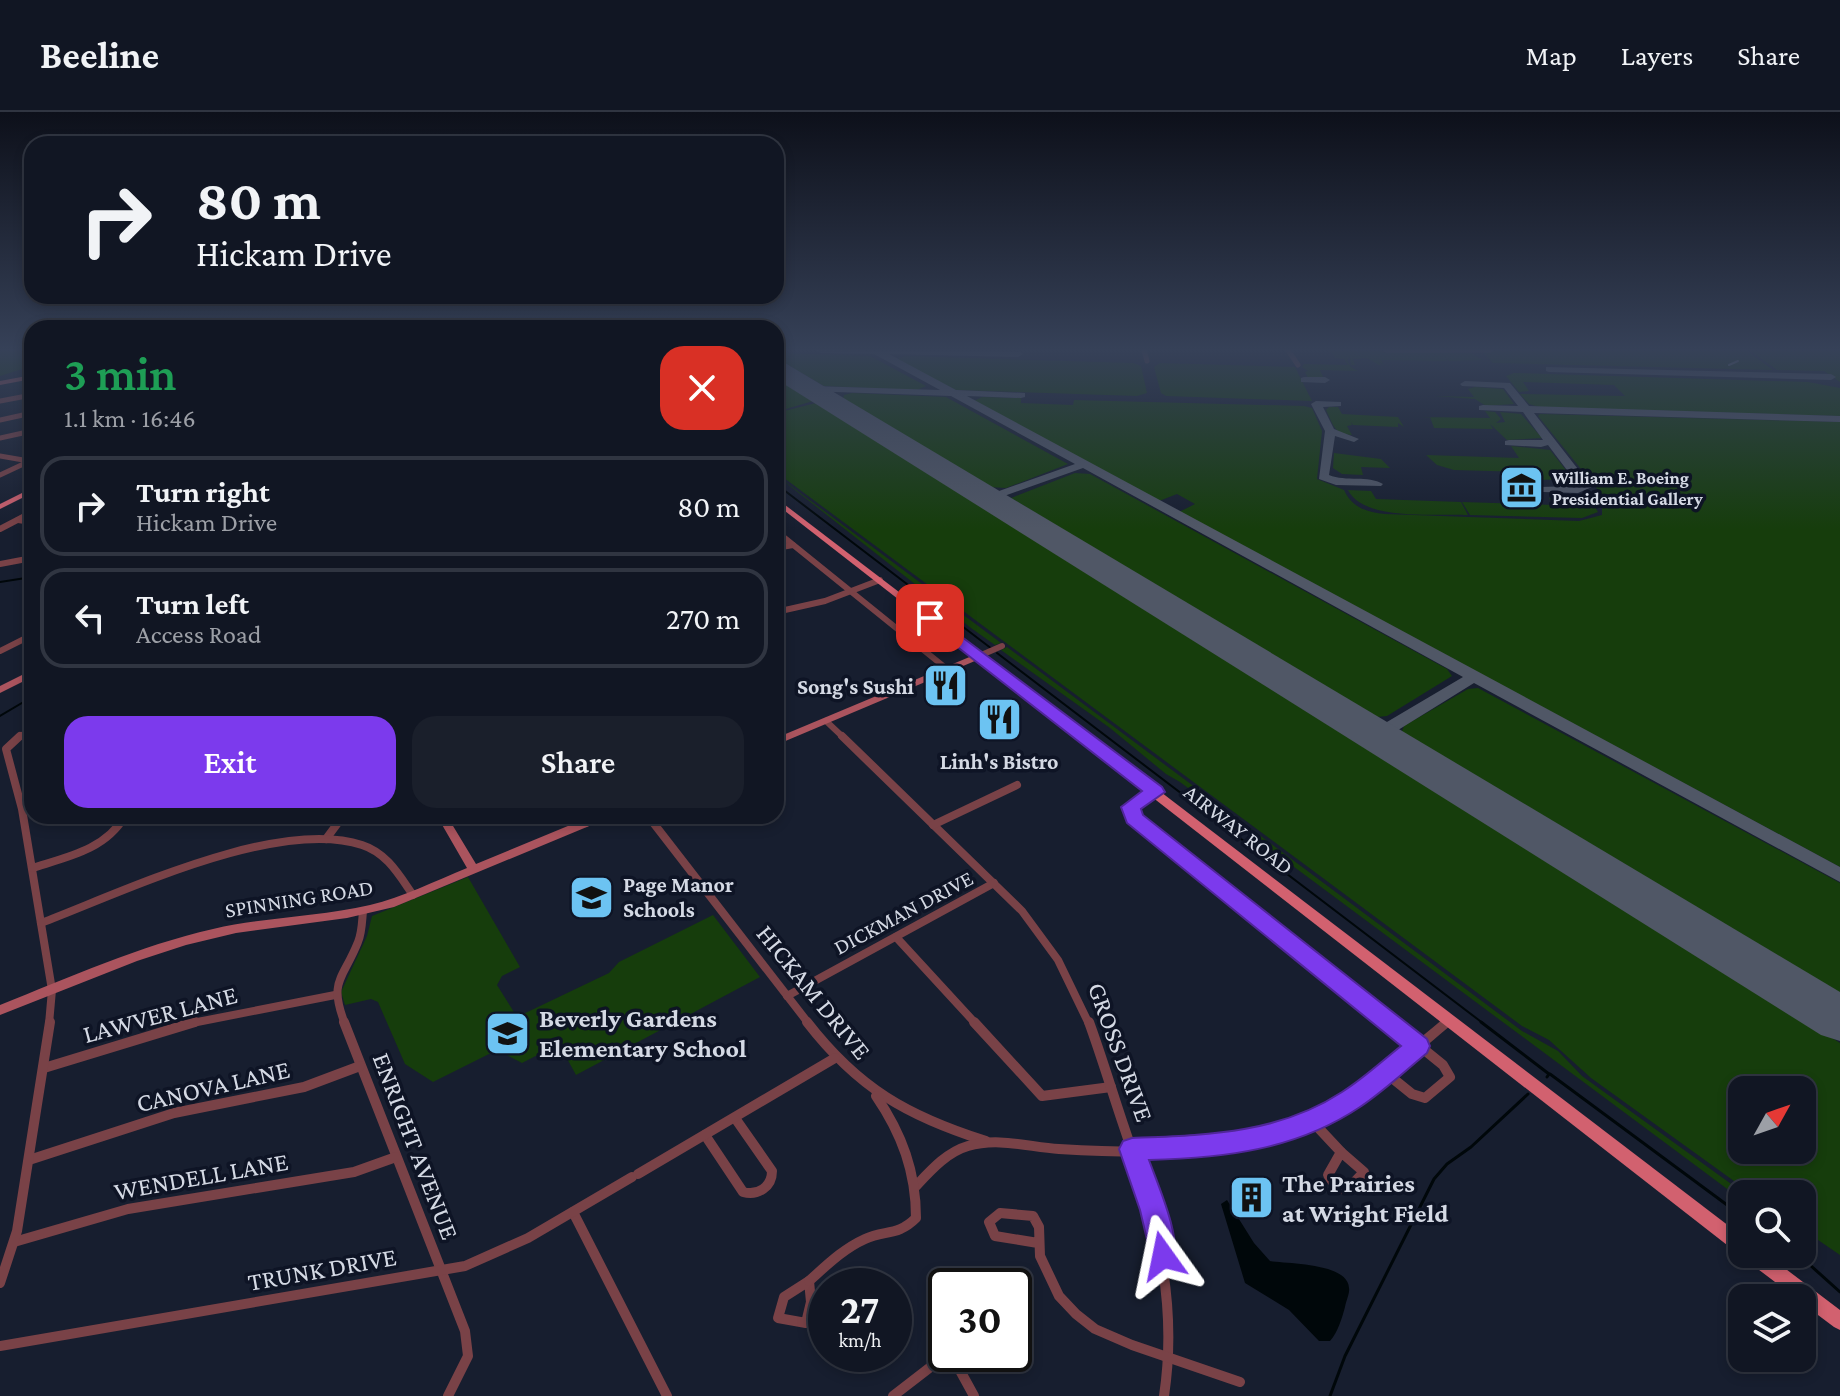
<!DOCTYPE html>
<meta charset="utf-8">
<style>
body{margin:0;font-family:"Crimson Pro",serif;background:#1a1f2b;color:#f1f3f6;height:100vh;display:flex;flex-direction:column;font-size:30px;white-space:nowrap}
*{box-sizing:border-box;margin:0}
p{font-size:26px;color:#9c9fa6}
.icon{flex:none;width:44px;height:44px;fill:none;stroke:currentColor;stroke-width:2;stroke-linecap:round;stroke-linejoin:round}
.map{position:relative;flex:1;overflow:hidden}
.details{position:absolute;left:24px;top:208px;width:760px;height:504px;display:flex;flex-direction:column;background:#111623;border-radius:24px;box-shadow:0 4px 12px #0003,0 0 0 2px #303541}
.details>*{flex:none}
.top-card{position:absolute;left:24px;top:24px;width:760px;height:168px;border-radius:24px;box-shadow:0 4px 12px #0003,0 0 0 2px #303541;background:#111623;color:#f1f3f6;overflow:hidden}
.needle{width:52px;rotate:50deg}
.controls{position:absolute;left:1728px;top:964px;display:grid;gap:16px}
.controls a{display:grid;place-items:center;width:88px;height:88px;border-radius:16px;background:#111623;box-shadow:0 4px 12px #0003,0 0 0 2px #303541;font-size:40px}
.speed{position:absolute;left:808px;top:1156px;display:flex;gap:16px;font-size:40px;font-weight:700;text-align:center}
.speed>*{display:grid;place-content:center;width:104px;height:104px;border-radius:50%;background:#111623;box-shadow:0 4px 12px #0003,0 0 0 2px #303541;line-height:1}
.speed small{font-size:20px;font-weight:400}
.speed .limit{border:4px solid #111;border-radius:12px;background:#fff;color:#111}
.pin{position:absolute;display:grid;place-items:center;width:68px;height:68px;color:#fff;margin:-34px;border-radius:16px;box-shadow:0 4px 12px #0006}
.me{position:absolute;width:88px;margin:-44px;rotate:348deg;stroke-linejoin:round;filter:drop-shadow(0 0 6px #0008)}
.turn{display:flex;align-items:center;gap:28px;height:168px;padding:0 40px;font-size:36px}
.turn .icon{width:104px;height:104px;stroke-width:2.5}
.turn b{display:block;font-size:56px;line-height:68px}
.round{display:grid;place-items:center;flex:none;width:84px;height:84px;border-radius:24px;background:#1a1f2b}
.summary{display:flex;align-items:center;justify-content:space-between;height:136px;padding:0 40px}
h1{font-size:48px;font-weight:600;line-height:60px;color:#1e9e55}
.primary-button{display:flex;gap:16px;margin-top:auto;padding:16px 40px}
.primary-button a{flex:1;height:92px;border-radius:24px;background:#7c3aed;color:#fff;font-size:32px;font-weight:600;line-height:92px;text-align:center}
.primary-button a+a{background:#1a1f2b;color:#f1f3f6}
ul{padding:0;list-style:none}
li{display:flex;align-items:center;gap:24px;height:100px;margin:0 16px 12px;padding:0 24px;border:4px solid #303541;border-radius:24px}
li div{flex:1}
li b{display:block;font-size:30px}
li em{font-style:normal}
header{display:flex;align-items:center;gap:48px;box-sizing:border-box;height:112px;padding:0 40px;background:#111623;border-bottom:2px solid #303541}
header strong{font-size:38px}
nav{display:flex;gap:44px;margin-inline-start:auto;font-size:28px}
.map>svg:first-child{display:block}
.green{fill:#163d0c;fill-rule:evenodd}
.water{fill:#00070a}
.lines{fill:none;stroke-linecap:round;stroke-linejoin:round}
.stream-far1{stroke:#00070a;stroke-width:2}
.stream{stroke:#00070a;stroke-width:3}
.taxiway{fill:#505766;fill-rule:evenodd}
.runway{fill:#505766;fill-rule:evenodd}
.street-far3{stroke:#794247;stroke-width:5}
.street-far2{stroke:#794247;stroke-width:6}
.street-far1{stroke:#794247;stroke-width:8}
.street{stroke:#794247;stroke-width:10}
.secondary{fill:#ab545e;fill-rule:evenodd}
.primary{fill:#d2616f;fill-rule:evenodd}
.rail{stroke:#8a909e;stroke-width:2}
.route{fill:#7c3aed;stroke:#51269a;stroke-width:2}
.labels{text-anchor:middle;stroke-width:7;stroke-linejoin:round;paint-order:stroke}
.far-poi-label{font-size:18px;font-weight:bold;fill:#d4d9e4;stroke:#0e1425;text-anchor:start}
.poi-label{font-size:22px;font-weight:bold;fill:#d4d9e4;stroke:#0e1425;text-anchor:end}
.street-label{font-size:22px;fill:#d4d9e4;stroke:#0e1425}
.near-street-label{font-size:26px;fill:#d4d9e4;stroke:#0e1425}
.near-poi-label{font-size:26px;font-weight:bold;fill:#d4d9e4;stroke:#0e1425;text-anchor:start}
</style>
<header>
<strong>Beeline</strong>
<nav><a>Map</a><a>Layers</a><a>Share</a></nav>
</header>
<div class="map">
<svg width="1840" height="1284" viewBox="0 0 1840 1284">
<rect width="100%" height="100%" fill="#171e2f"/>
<g class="green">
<polygon points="0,238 32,238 32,239 22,257 0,264"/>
<polygon points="1324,238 1356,238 1360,244 1358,238 1471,241 1483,248 1449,249 1444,244 1447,249 1381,248 1384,254 1379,249 1381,254 1367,246 1353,247 1355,253 1351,253 1350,245 1347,248 1351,255 1358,259 1320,258 1324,267 1308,266 1305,260 1308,259 1302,255 1304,252 1348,253 1344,247 1335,246 1331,240"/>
<polygon points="1496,238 1746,238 1773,258 1493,251 1483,240"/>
<polygon points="1749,238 1840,238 1840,270 1824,259 1777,258"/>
<polygon points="782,241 870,244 926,274 917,278 824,274 776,246 776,243"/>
<polygon points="906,244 1134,251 1141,254 1147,281 1137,284 956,278 898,249 899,246"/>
<polygon points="1160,251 1295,255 1312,289 1166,284 1161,281 1154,255"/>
<polygon points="1514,261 1808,270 1840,276 1840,304 1539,295 1529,292 1520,282 1625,284 1614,273 1523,270 1529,279 1519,280 1506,264"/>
<polygon points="776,266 813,289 776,300"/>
<polygon points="1475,275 1503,277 1514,292 1486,294 1475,287 1435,284 1474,285 1468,277"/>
<polygon points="852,281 946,285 1068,352 1006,376 989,375 843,287 844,283"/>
<path d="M982,285L1021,286V291L1073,293L1074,288L1304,294L1312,296L1322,319L1317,367L1344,378C1352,396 1367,400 1385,402L1579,409L1602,403V396L1593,384L1598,378L1538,304L1540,302L1840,310V755L1179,400L1195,392L1177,382L1159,389L974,289Z"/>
<path d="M816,291L1840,931V1143L1802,1117V1082H1752L1591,966L1549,928L1522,914L776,360V354L784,351L776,346V301ZM1802,978V1038H1742V978Z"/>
<path d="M1329,295H1338L1342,302L1398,305L1404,315L1398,311V315L1353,313L1351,310L1352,313L1347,314L1352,323C1334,323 1333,312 1326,298Z"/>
<polygon points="1485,299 1495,300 1501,307 1496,311 1505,310 1500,300 1521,302 1542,326 1507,328 1490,312 1493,317 1434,316 1430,305 1422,305 1490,306"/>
<polygon points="1511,334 1550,338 1573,367 1536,368 1530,360 1454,358 1437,353 1426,343 1519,346"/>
<polygon points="1334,341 1381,347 1390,356 1361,355 1363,363 1342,362 1333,356"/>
<polygon points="1075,361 1090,362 1447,557 1452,564 1387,604 1377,605 1363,601 1011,386"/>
<polygon points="776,363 1001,531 995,533 971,516"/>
<path d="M1348,378L1371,379L1376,387L1461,390L1468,403C1436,401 1364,410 1348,378Z"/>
<polygon points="1589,385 1598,400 1582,406 1470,403 1462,390 1554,393 1549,386"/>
<polygon points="1007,535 1522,919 1558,939 1582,964 1745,1082 1742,1082 1742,1088 1180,670 1166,662 1110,616 1001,538"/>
<polygon points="1478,576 1840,771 1840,889 1406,627 1402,619 1404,614 1468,577"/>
<polygon points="468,765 520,855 502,864 497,873 517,905 609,861 619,850 713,803 760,865 576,963 559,932 522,951 497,938 433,970 405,952 378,890 371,887 345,893 341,880 367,824 372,804"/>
</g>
<path class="water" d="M1227,1088L1254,1131L1270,1149C1289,1152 1348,1151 1349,1176C1350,1181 1346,1189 1345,1195C1342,1206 1338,1220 1330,1229H1319L1289,1198L1245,1171L1221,1092Z"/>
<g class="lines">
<g class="stream-far1">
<polyline points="776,372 992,537"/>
<polyline points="0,470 32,465"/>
<polyline points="997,541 1484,912"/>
<polyline points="0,604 32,585"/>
</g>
<g class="stream">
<polyline points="1481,910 1549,962 1547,965"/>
<polyline points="1550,962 1742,1104"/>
<polyline points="1787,1142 1797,1151 1810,1153 1840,1180"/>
<polyline points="1330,1284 1345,1244 1434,1067 1447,1052 1471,1035 1528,982"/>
</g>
<g class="taxiway">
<polygon points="816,238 1021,240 1023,242 1018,245 889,242 956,278 1025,281 1025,285 1021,286 967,284 1840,755 1840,770 1474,571 1382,628 1370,628 1368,624 1370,620 1463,565 1083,356 993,388 985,388 985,384 1075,352 951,284 807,279 806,277 811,274 940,278 874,242 821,241"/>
<polygon points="1546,255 1831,262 1836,265 1831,268 1549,260 1546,259"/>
<polygon points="1304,265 1325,265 1330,268 1325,271 1301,270 1301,266"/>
<polygon points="1465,269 1510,271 1529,294 1840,304 1840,310 1534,301 1592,375 1578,381 1543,380 1539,379 1539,375 1579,374 1548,333 1541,335 1505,333 1505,329 1509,328 1543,328 1523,300 1479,298 1479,294 1483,293 1518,294 1504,276 1462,274 1460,272"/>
<path d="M1316,289L1341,290V294L1323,295L1334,317L1359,327L1354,330L1335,324L1329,363C1346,370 1368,363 1383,372L1381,374L1336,373L1319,367L1325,319L1311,292Z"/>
</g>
<polygon class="runway" points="776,248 785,251 1840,880 1840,929 1821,923 776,267"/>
<g class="street-far3">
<polyline points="1144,238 1147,249"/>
<polyline points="1288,238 1298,253"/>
<polyline points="1386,238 1490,238"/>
<polyline points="28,242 32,241"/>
<polyline points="0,289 32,283"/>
<polyline points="0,308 32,301"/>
<polyline points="0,326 32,319"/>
<polyline points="0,344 29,349"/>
<polyline points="0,363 32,348"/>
<polyline points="19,407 32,400"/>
</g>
<g class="street-far2">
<polyline points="18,408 32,410"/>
<polyline points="0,417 23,405"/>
<polyline points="776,419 947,557"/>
<polyline points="776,436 793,433"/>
<polyline points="0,452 32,446"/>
<polyline points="776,500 825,489 880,468"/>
<polyline points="0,539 32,523"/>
<polyline points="979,544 1002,534"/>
<polyline points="826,609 844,626"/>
<polyline points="776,620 781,626"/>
<polyline points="17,626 32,617"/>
</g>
<g class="street-far1">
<polyline points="20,624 6,637 22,697 52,878 49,912"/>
<polyline points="780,624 782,627"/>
<polyline points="842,624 1022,799 1058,848 1089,912"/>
<polyline points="1155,680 1131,695 1134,706 1392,912"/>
<polyline points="581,704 586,711"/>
<polyline points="648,704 809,912"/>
<polyline points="933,713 1017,673"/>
<polyline points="326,727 343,704"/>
<path d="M32,756C67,745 105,738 125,704"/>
<path d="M41,811C123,780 278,705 362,733C387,741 399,763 413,783"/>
<polyline points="896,825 976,912"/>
<polyline points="787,884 994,771"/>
<polyline points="187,912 335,883"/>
<path d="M345,912C328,868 343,868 358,830C362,821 362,809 363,799"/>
<polyline points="1445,912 1449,909"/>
</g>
<g class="street">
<polyline points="344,910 465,1219 468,1244 448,1284"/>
<path d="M807,910C858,976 907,1004 986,1029"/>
<polyline points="974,910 1042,984 1111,975"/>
<path d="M1089,910C1101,943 1111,976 1122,1009C1154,1103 1179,1184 1164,1284"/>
<polyline points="44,956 195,910"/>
<polyline points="1386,961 1412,982 1425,986 1450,965 1443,953 1390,910"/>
<polyline points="1312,1009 1341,1040"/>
<path d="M705,1023L743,1080C758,1084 772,1075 772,1059L735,1006"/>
<polygon points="1341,1040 1364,1060 1347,1078 1337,1076 1328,1063"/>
<polyline points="29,1048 174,1001 304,975 360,954"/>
<polyline points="638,1062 835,946"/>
<path d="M916,1074C931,1058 947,1040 968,1034C998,1025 1029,1035 1059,1037C1126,1041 1199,1043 1264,1026C1336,1008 1392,956 1447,910"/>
<polyline points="573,1100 667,1284"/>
<polyline points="14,1130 128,1097 354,1060 396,1045"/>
<polyline points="1038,1131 995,1124 989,1110 1000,1101 1033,1104 1039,1115 1040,1144 1059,1184 1076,1202 1095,1217 1132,1233 1240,1270"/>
<polygon points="809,1169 811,1190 806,1211 778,1206 784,1185"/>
<path d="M809,1169C827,1153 843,1137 865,1127C885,1118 898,1124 916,1106C916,1060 902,1022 876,984"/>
<polyline points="0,1171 17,1119 50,910"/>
<polyline points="934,1194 946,1228"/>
<polyline points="0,1234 465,1154 528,1126 632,1065"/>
<polyline points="951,1242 974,1284"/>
<polyline points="893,1284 937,1250 952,1244"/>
</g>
<g class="secondary">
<polygon points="32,263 32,267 0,273 0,269"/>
<polygon points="979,541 982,542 983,544 982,546 776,633 776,626"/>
<polygon points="32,558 32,565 0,581 0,574"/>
<path d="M437,704H447L476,752L592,704H607L606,707L394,795L347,806L236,821L186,833L137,849L0,903V893C70,865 139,834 213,817C265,805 318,805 370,793C403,785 435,769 467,756Z"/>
</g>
<g class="primary">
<polygon points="32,376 32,381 0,397 0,392"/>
<polygon points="776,386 1742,1124 1742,1142 1736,1140 776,392"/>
<polygon points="1744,1142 1766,1142 1840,1198 1840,1218 1834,1215 1802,1191 1802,1186 1796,1186 1746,1148"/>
</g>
<polyline class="rail" points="1729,253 1738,249"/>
</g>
<linearGradient id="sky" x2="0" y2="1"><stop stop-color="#0d101a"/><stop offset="0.57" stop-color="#364158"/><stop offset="1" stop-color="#364158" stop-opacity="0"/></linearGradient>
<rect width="1840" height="417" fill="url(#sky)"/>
<path class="route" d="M930,501L1162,675L1165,680L1141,697L1143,703L1427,927L1430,934L1427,941C1405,959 1384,979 1360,995C1296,1038 1224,1046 1149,1048C1158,1073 1183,1129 1173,1153L1163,1157L1153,1153L1140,1098L1119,1037L1123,1029L1132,1026C1206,1023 1278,1022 1342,980C1363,967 1382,949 1401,934L1127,711L1121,695L1142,679L924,509V503Z"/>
<defs>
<symbol id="museum-square" viewBox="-11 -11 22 22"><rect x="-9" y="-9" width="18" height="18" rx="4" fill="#6cc3f2" stroke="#0e1425"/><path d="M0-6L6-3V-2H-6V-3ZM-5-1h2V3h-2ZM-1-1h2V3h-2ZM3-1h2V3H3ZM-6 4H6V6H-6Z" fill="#111"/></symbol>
<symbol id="restaurant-square" viewBox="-11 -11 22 22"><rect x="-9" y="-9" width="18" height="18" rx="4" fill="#6cc3f2" stroke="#0e1425"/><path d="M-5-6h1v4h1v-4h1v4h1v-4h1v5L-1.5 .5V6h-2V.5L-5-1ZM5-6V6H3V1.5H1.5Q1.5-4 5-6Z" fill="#111"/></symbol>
<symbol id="school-square" viewBox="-11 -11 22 22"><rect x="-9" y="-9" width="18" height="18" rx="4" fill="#6cc3f2" stroke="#0e1425"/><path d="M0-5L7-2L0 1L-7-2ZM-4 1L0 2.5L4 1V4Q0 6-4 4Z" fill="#111"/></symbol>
<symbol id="building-square" viewBox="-11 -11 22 22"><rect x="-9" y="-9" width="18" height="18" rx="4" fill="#6cc3f2" stroke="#0e1425"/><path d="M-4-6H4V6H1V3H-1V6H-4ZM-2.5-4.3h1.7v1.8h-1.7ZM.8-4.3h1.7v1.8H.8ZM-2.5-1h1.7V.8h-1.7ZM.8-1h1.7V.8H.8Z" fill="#111"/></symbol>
</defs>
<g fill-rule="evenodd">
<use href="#museum-square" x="1496" y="350" width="51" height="51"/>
<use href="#restaurant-square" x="920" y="548" width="51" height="51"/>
<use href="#restaurant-square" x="974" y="582" width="51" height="51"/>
<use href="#school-square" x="566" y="760" width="51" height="51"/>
<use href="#school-square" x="482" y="896" width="51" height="51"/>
<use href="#building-square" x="1226" y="1060" width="51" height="51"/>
</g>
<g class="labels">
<g class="far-poi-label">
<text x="1552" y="372">William E. Boeing<tspan x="1552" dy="21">Presidential Gallery</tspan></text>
</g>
<g class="poi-label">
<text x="914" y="582">Song's Sushi</text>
<text x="999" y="657" text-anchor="middle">Linh's Bistro</text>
<text x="623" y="780" text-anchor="start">Page Manor<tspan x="623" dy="25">Schools</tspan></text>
</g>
<g class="street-label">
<text transform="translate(1239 717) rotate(38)" y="8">AIRWAY ROAD</text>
<text transform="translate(299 786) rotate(-9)" y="8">SPINNING ROAD</text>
<text transform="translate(903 800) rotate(-28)" y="8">DICKMAN DRIVE</text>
</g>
<g class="near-street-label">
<text transform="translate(814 880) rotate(51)" y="9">HICKAM DRIVE</text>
<text transform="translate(160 902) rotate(-15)" y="9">LAWVER LANE</text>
<text transform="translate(1121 940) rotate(70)" y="9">GROSS DRIVE</text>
<text transform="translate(213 974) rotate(-13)" y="9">CANOVA LANE</text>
<text transform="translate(416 1034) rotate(69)" y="9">ENRIGHT AVENUE</text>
<text transform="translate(201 1064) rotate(-10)" y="9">WENDELL LANE</text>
<text transform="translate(322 1157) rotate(-10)" y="9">TRUNK DRIVE</text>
</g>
<g class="near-poi-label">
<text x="539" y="915">Beverly Gardens<tspan x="539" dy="30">Elementary School</tspan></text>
<text x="1282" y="1080">The Prairies<tspan x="1282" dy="30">at Wright Field</tspan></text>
</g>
</g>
</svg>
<div class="controls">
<a><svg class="needle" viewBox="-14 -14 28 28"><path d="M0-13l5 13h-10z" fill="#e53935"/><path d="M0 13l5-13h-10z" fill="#9c9fa6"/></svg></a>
<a><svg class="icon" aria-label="search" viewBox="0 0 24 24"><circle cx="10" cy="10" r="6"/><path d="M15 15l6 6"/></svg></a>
<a><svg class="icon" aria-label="layers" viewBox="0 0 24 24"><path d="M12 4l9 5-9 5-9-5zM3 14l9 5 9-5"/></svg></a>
</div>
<div class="speed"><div>27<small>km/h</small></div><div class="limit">30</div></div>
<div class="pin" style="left:930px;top:506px;background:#d93025"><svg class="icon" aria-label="arrive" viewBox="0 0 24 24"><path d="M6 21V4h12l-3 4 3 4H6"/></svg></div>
<svg class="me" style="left:1163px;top:1144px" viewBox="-20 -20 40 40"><path d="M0-17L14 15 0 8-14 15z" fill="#7c3aed" stroke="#fff" stroke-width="4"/></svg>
<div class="top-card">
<div class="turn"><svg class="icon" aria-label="right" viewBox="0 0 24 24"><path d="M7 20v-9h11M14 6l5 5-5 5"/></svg><div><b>80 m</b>Hickam Drive</div></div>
</div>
<section class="details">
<div class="summary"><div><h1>3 min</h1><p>1.1 km · 16:46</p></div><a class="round" style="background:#d93025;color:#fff"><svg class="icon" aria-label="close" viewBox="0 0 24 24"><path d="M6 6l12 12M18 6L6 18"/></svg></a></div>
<ul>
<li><svg class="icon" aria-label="right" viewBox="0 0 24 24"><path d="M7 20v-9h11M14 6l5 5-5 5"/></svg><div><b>Turn right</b><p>Hickam Drive</p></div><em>80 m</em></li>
<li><svg class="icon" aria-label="left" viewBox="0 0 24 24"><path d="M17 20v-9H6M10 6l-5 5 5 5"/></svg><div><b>Turn left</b><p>Access Road</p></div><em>270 m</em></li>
</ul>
<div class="primary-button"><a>Exit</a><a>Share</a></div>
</section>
</div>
